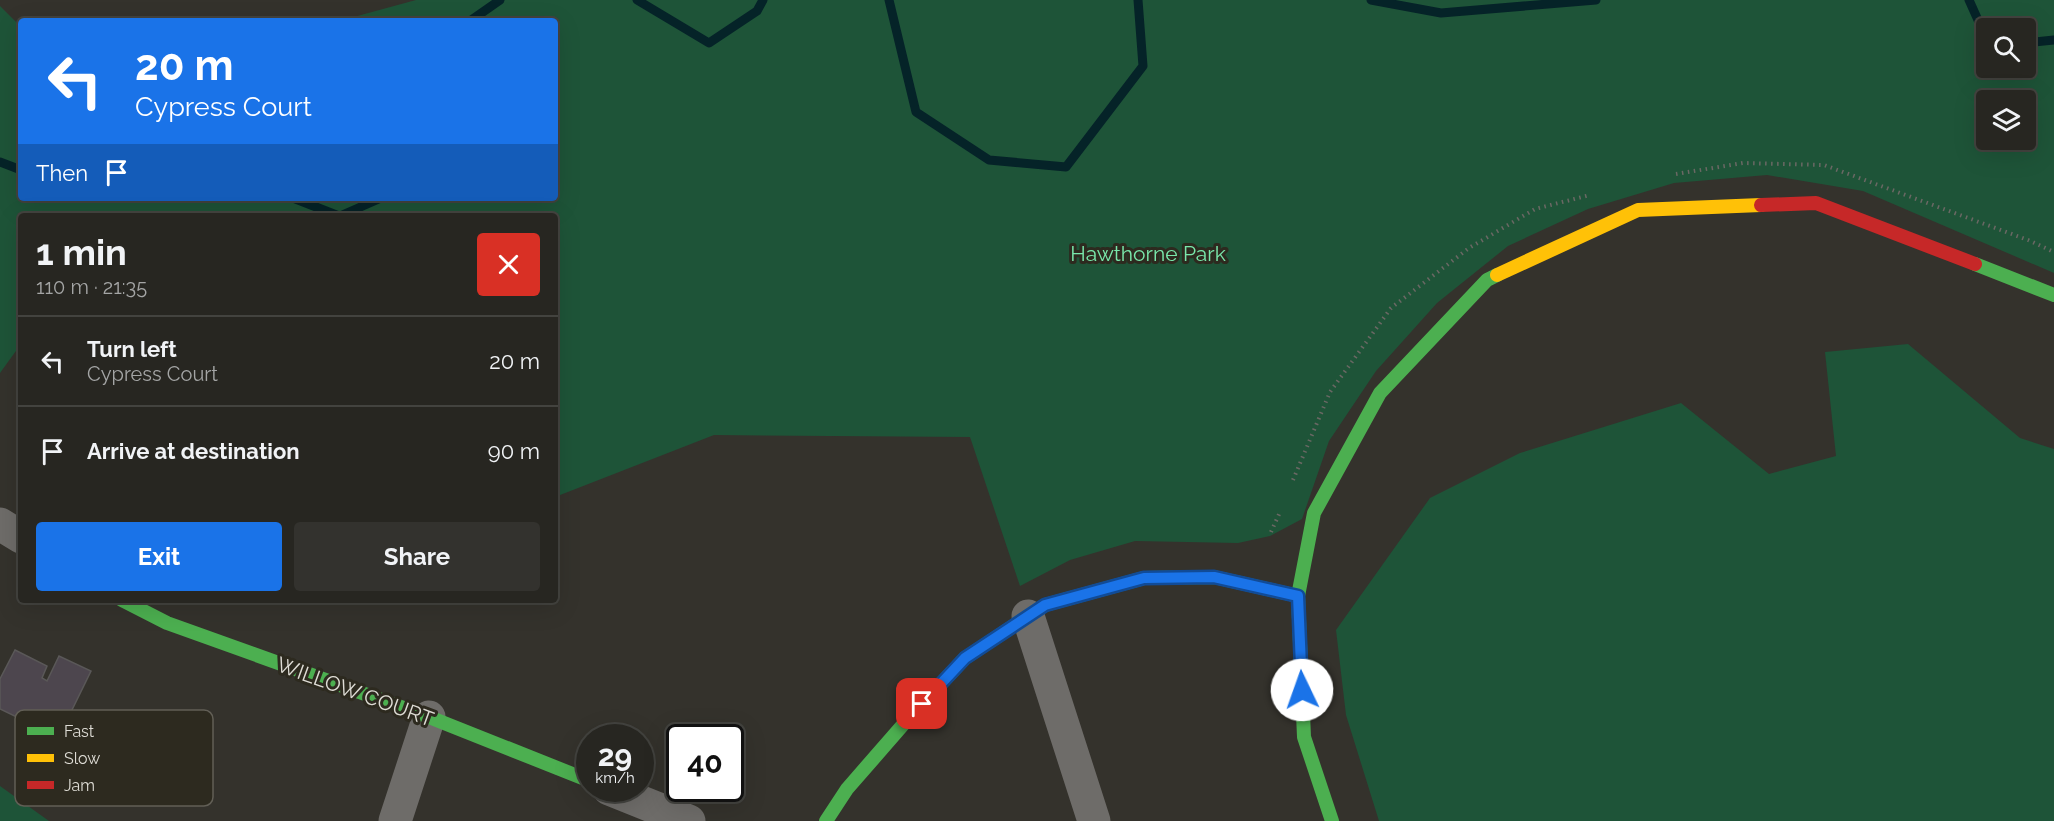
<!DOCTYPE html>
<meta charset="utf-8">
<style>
body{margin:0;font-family:Raleway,sans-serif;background:#33322e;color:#f1f3f6;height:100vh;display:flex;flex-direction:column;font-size:22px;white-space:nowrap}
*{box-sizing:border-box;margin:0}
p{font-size:20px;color:#a4a5a5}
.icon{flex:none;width:33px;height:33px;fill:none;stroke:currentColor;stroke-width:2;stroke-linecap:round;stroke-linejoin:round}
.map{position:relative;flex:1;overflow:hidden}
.drawer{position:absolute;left:18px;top:213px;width:540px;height:390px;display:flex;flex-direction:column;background:#272621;border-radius:6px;box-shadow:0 6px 24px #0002,0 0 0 2px #43433f}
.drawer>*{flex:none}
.guide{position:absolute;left:18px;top:18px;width:540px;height:183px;border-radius:6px;box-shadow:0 6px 24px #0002,0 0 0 2px #43433f;background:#1a73e8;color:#fff;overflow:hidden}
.buttons{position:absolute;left:1976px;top:18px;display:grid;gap:12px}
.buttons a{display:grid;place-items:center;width:60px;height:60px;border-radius:6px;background:#272621;box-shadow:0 6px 24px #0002,0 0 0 2px #43433f;font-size:30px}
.speed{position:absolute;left:576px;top:724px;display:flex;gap:12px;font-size:30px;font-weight:700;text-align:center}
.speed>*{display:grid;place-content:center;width:78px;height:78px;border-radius:50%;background:#272621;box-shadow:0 6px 24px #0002,0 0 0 2px #43433f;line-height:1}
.speed small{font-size:15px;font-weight:400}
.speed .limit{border:3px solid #111;border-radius:9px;background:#fff;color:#111}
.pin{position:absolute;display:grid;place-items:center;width:51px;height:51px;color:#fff;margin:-26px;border-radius:12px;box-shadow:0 3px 9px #0006}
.me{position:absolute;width:66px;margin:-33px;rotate:357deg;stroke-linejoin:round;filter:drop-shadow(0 0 4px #0008)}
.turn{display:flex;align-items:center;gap:21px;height:126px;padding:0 18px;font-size:27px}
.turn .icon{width:78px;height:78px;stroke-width:2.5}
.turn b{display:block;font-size:42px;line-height:51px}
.then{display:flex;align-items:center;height:57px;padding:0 18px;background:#0003;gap:12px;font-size:22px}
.round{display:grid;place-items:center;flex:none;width:63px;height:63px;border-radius:6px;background:#33322e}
.head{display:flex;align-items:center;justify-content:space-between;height:102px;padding:0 18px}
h1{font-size:36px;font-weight:700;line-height:45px}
.button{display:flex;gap:12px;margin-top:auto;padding:12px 18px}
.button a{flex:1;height:69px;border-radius:6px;background:#1a73e8;color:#fff;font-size:24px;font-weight:700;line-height:69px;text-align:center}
.button a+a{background:#33322e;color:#f1f3f6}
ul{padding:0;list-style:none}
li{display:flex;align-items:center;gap:18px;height:90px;padding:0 18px;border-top:2px solid #43433f}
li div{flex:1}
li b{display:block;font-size:22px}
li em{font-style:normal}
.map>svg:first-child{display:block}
.green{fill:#1e5438;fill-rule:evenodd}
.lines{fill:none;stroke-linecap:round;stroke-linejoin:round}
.stream{stroke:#052328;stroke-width:9}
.building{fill:#4d464e;stroke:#5a5858;stroke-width:1.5}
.path{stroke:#6a6864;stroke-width:4;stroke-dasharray:1.5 4.5;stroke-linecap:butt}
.street{stroke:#6e6c69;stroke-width:33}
.fast{stroke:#4caf50;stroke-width:14}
.slow{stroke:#ffc107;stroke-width:14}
.jam{stroke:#c62828;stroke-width:14}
.route-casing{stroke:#114b97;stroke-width:15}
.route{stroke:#1a73e8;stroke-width:10}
.labels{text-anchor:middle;stroke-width:6;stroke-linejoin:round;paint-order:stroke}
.park-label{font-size:21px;fill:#79e8ab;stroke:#2d2a1f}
.street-label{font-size:21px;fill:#dedcd5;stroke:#2d2a1f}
.key{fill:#2d2a1f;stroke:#625f56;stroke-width:1.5}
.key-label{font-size:16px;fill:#dedcd5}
</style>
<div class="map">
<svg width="2054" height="821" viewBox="0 0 2054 821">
<rect width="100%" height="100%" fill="#34322c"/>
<g class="green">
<path d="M416,0H2054V273L1863,191L1767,175L1674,183L1588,209L1508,246L1437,303L1376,371L1329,441L1302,519L1270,536L1238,543L1135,541L1070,560L1020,586L970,437L714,435L555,497V216H21V344L0,373V6L21,27V198H555V21H339ZM1986,28H2025V68H1986ZM1986,100H2025V140H1986Z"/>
<polygon points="1908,344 2020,438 2054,449 2054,821 1379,821 1346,715 1336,630 1430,498 1520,453 1681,403 1769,474 1836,456 1825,352"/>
<polygon points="0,786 49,821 0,821"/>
</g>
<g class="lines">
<g class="stream">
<polyline points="637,0 709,43 757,11 763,0"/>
<polyline points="889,0 916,112 989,160 1066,167 1143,66 1138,0"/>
<polyline points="1371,0 1441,13 1596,0"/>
<polyline points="1969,0 1986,38"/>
<polyline points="470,21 500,0"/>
<polyline points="2025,43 2054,40"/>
<polyline points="0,162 21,170"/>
<polyline points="293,198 339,216"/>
<polyline points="340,216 381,198"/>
</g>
</g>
<polygon class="building" points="15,650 47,666 42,678 47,681 59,656 91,671 68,718 61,715 52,734 0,709 0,679"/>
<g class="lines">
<g class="path">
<polyline points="1676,174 1743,163 1824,165 2028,240 2054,252"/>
<polyline points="1293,480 1330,392 1391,308 1469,248 1535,209 1590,195"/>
<polyline points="1271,532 1280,512"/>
</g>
<g class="street">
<polyline points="0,524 21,537"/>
<polyline points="1028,616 1094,821"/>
<polyline points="609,789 689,821"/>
<polyline points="395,821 429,717"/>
</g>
<g class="fast">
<polyline points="1975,264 2054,295"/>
<polyline points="122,600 167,623 429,717 590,781"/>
<polyline points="826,821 847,789 908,719 965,658 1045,605 1144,578 1214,577 1298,596"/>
<polyline points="1332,821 1304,737 1298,596 1314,513 1380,393 1487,280 1497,275"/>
</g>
<polyline class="slow" points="1497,275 1638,210 1761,205"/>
<polyline class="jam" points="1761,205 1816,203 1975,264"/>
</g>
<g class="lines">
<defs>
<polyline id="route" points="922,704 965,658 1045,605 1144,578 1214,577 1298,596 1302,690"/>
</defs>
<use href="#route" class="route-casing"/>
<use href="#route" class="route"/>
</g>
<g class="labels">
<g class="park-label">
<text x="1148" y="261">Hawthorne Park</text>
</g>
<g class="street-label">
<text transform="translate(355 692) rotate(20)" y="7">WILLOW COURT</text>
</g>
</g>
<rect x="15" y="710" width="198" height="96" rx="9" class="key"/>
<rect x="27" y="727" width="27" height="8" fill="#4caf50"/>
<rect x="27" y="754" width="27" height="8" fill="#ffc107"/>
<rect x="27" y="781" width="27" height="8" fill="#c62828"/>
<g class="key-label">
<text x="64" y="737">Fast</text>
<text x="64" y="764">Slow</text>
<text x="64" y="791">Jam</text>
</g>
</svg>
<div class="buttons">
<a><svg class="icon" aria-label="search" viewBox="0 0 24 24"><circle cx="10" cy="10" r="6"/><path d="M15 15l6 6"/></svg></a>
<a><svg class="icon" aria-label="layers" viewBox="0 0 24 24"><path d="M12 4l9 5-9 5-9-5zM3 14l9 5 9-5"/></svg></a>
</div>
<div class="speed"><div>29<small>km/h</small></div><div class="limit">40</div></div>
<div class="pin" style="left:922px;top:704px;background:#d93025"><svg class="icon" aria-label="arrive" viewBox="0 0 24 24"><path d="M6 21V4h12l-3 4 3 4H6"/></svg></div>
<svg class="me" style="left:1302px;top:690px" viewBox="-20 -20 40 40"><circle r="19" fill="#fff"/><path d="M0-13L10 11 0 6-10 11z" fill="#1a73e8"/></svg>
<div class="guide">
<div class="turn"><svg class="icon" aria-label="left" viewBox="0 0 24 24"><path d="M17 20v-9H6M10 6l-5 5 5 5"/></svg><div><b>20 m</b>Cypress Court</div></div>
<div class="then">Then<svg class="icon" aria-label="arrive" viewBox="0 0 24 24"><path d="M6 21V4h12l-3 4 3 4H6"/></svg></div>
</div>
<section class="drawer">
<div class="head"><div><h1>1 min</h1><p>110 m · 21:35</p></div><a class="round" style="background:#d93025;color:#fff"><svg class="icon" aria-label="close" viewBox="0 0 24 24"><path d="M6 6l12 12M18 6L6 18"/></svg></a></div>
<ul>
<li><svg class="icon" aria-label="left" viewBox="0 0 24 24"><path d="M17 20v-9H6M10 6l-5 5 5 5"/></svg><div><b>Turn left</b><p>Cypress Court</p></div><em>20 m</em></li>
<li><svg class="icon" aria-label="arrive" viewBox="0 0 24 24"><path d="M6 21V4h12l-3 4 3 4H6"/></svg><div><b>Arrive at destination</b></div><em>90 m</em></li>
</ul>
<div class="button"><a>Exit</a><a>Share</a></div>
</section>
</div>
